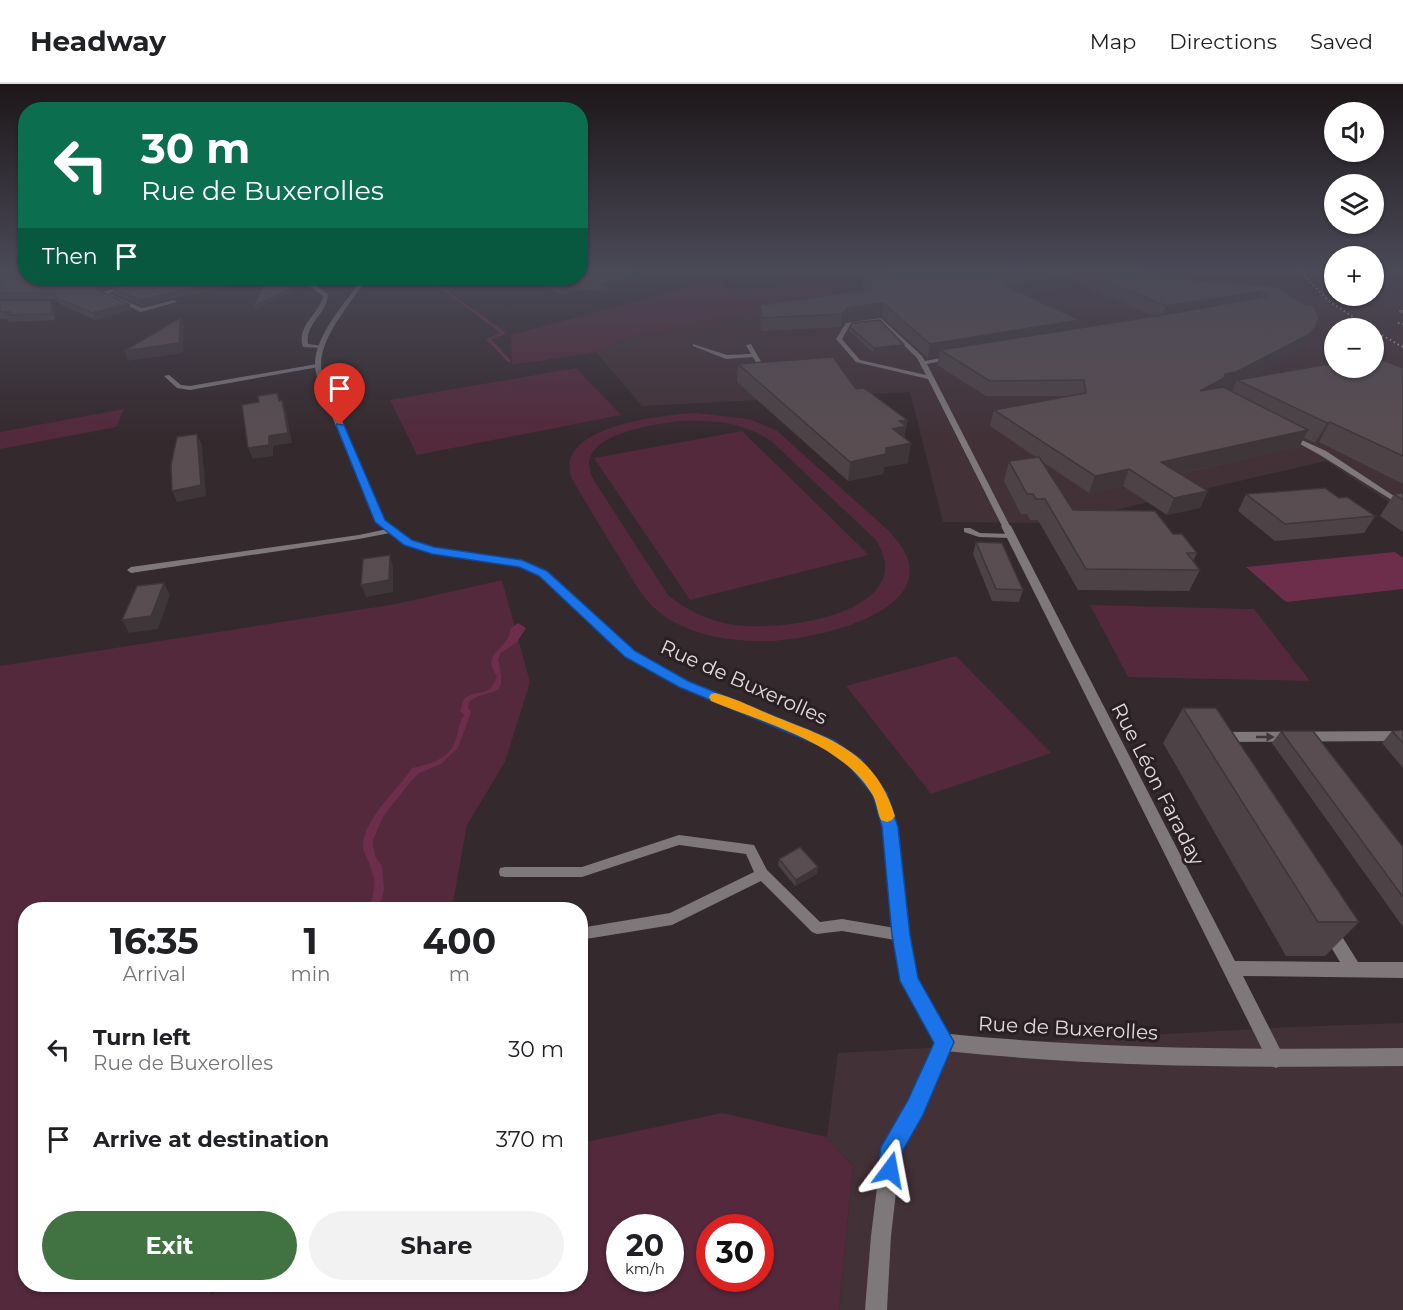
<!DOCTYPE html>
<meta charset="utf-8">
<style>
body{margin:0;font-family:Montserrat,sans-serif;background:#f2f2f2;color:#202124;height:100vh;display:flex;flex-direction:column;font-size:22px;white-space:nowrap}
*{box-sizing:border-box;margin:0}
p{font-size:20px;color:#757577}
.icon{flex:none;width:33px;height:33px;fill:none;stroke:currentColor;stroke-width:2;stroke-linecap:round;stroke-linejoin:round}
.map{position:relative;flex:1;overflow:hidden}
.side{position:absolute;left:18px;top:818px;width:570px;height:390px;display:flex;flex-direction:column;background:#fff;border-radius:24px;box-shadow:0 2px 4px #0004}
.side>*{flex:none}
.hud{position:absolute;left:18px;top:18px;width:570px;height:183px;border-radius:24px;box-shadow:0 2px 4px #0004;background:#0b6e4f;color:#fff;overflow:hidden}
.fabs{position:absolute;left:1324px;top:18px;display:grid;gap:12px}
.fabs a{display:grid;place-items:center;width:60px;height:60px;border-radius:50%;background:#fff;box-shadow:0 2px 4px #0004;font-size:30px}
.speed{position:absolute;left:606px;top:1130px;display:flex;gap:12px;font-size:30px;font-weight:700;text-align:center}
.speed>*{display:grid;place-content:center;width:78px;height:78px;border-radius:50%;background:#fff;box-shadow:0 2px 4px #0004;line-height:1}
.speed small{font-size:15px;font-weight:400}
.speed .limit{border:9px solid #d22;background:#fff;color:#111}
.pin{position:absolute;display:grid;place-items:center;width:51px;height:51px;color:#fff;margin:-62px -26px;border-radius:50% 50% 50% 0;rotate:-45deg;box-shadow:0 0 6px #0007}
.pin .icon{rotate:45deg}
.me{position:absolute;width:66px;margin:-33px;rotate:13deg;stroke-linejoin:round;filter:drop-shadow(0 0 4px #0008)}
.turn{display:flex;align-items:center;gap:21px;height:126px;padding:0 24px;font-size:27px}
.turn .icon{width:78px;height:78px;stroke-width:2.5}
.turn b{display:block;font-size:42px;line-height:51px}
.then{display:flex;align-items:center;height:57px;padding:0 24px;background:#0003;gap:12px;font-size:22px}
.eta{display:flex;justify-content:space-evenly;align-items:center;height:102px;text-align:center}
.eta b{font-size:36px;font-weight:700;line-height:42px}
.action{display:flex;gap:12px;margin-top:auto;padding:12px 24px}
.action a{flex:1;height:69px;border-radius:36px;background:#407242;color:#fff;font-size:24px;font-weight:700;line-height:69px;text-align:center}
.action a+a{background:#f2f2f2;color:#202124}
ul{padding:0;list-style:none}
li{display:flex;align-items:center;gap:18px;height:90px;padding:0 24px}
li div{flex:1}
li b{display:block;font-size:22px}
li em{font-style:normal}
header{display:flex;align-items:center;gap:36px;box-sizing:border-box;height:84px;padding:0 30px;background:#fff;border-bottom:2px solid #e0e0e0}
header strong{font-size:28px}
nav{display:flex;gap:33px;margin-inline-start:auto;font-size:21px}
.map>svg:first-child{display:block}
.built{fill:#423137;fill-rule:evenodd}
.green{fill:#53293b;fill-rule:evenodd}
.water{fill:#6d2e4b}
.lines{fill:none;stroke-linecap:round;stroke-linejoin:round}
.stream{fill:#6d2e4b;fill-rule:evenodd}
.service{fill:#7e787a;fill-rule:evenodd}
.minor{fill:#7e787a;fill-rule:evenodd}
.tertiary{fill:#7e787a;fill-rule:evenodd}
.rail{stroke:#bfb7ba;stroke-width:2;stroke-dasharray:1.5 3;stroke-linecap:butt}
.wall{fill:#4d4246;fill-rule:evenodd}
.shaded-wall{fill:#3e3639}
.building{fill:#594d51;stroke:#3e3639;stroke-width:1.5}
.oneway{fill:#3f3639}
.route{fill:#1a73e8;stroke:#114b97;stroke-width:1.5}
.slow{fill:#f59e0b}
.labels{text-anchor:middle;stroke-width:6;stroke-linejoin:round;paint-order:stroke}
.street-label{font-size:20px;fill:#e2dbdd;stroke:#2a2023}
</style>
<header>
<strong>Headway</strong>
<nav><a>Map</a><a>Directions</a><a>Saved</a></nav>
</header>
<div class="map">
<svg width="1403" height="1226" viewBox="0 0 1403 1226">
<rect width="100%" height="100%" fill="#34292d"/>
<g class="built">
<path d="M961,185H1335V212H1374V185H1403V427L1326,377L1058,439L943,438L910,308L642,322L596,268L633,253L841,206L839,200ZM1335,244H1374V284H1335Z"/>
<polygon points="1403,939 1403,1226 839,1226 853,1082 827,1053 838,969 1291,943"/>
</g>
<g class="green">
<polygon points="720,196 730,206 839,200 841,206 827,216 717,234 633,253 596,268 512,281 511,251 689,203 687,199"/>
<polygon points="576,284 621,331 417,371 390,316"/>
<polygon points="124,325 116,343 0,365 0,348"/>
<path d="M696,329L748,335L776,346L888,446C964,522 820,556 767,557C731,558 687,551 659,528C641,514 631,492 619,473C603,447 587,421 572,395C551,342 664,331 696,329ZM680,337C712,336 744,338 771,357L876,456C923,531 771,551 725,539C703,534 685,525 668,511L595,398C567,352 649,341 680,337Z"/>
<polygon points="742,347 869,471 690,516 594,374"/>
<path d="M502,496L530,598L505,678L467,741L453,818L449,825H26V1200H213L211,1211L227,1200H580L581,1059L722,1029L827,1053L853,1082L839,1226H0V582L396,520ZM620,1143H670V1194H620ZM710,1143H760V1194H710Z"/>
<polygon points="1090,521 1254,525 1310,597 1128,593"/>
<polygon points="956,572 1051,669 931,710 846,602"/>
</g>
<g class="water">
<polygon points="1395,468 1403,474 1403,505 1286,518 1246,483"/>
<path d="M518,539L526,544L517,558L501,569L498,575C509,620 490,601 469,618L468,624L471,628L458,664L441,680L419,689L412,696L384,731L372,758L374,771L382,782L384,806L381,817L375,825H369C373,814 376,801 373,789C371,779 361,768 363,758C369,729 397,707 412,684C428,681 449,675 455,658C459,648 458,640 464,631L460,627L464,615C479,603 489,616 497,592C479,568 510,566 510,545Z"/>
</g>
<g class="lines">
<g class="stream">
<polygon points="427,194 429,194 505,248 505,250 491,255 510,276 510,278 508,278 486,255 501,249"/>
<path d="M371,743L374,744L375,747C369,763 378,777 383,792L381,795L378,796L375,795L373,792C369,774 360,763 368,744Z"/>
</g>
<g class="service">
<polygon points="1399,226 1403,226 1403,230 1399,228"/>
<path d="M881,234L922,272L925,277L952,272L955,274L927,280L1010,442L1009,444H1003L1002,442L928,295L856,278L836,255L846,239ZM880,238L917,274L926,291L860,276L842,255L850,241Z"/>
<polygon points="693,260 727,271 751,270 746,261 751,260 764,283 759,284 753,273 726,275 693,262"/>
<polygon points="317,280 319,281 319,283 190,306 177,304 164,292 169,291 181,301 190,302"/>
<polygon points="1289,352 1293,352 1326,367 1403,418 1403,423 1320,371 1289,354"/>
<polygon points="392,444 395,444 395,448 359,455 131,489 127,486 131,483 359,451"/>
<polygon points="964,444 970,444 980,449 1010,450 1014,452 1010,454 979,453 964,448"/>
<polygon points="679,751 754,761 767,786 820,838 842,835 901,845 906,847 908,851 906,855 901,857 842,847 817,850 812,848 761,797 672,841 580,856 580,844 670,829 754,788 746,770 679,761 582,793 505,793 500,792 499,788 500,784 505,783 582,783"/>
</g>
<g class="minor">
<path d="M259,194H270L312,199L328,210C328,229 305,239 308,260L324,262V264L303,263C296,241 319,231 323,212L310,202Z"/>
<polygon points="129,200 131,203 108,209 142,224 174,216 177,218 141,228 100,209"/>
<polygon points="1006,439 1011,442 1235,877 1340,878 1322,848 1324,843 1330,841 1336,843 1358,878 1403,878 1403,894 1243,892 1282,969 1285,975 1282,981 1276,984 1270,981 1001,442"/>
<polygon points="1403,647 1403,657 1220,658 1216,656 1214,653 1216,650 1220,648"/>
<polygon points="945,949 951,952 954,958 922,1031 901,1065 891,1152 887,1226 865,1226 871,1152 882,1063 908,1017 939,952"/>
</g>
<path class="tertiary" d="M363,194H368C352,217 321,252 321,280C321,288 325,296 328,303L384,437L411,456L434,463L522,477L547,488L634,567L687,597L833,656L860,676L887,709L897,743L909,851L917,895L950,950C1101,965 1252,966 1403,964V982C1250,984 1097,983 945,967L939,964L901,897L893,851L883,743L874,711L850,682L823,662L679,603L626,573L539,492L520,483L432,469L405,460L375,438L320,303C318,296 315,288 315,280C315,251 347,216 363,194Z"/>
<g class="rail">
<polyline points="1297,185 1330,218 1370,244"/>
<polyline points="1398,239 1403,240"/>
<polyline points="1374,247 1403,263"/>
</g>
</g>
<g class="wall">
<polygon points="0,185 26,194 258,194 257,195 142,222 115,210 112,204 100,207 132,226 95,236 60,220 55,215 0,215"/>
<path d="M1072,185H1134L1161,194L1276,202L1315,244L1308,258L1301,265L1245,295L1403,284V400L1319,358L1315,359L1304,354L1299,363L1179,390L1200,424L1167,431L1123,402L1089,409L1041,377L1073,426L1173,450L1197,469L1193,477L1200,486L1189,507L1078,506L1038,436H1030L1027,430H1021L1004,397L1009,377L1037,374L990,342L994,326L1071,312H986L937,281L939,272L928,274L881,232L846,237L841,243L761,247L760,234V221L864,206L862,204L864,191L1071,189ZM1073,198L1154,232L1077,244L1080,236L1024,210L1071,203ZM1235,300L1232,307L1226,304L1229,303Z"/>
<polygon points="1377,185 1403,185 1403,189 1382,188"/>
<polygon points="275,194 324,194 315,198"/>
<polygon points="529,194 580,194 639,198 603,207 581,205 560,210"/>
<polygon points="0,217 54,223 55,236 9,238 7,235 0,235"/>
<polygon points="850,243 904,261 903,266 873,269 849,247"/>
<polygon points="738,280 856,305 907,336 904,354 908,379 884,383 883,390 848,397 737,298"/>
<polygon points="1403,409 1403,448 1380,432 1394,410"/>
<polygon points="1246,410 1339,414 1375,432 1364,449 1275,457 1238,427"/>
<polygon points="976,458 1023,506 1019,518 992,517 973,470"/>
<polygon points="1183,624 1359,838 1325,872 1286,872 1163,659"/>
<polygon points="1403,646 1403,684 1382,659 1392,647"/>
<polygon points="1281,647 1403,763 1403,843 1272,659"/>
<polygon points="779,775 817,790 795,802 778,781"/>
</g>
<g class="shaded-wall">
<polygon points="639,191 639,198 603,207 603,199"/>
<polygon points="1075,191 1071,203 1001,213 1004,201"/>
<polygon points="126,194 151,194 99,207 96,205 97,201"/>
<polygon points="236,194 258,194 257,195 142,222 139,216"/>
<polygon points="313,194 324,194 315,198"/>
<polygon points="580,198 581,205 560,210 559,202"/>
<polygon points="302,199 304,203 256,226 254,222"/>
<polygon points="1262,207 1257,220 1161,236 1166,222"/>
<polygon points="51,217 54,223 55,236 52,230"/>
<polygon points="883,219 881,232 846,237 841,243 842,230 847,224"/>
<polygon points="129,220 132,226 95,236 92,229"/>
<polygon points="180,234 184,243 183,269 128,277 124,267"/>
<polygon points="1080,236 1076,250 940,266 939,272 928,274 930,260"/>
<polygon points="1315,244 1308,258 1301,265 1240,297 1237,296 1235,300 1229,303 1219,305 1200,307 1225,290"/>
<polygon points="904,261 903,266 873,269 874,264"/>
<polygon points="282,316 286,327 292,359 273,362 273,372 253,375 248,364 269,352"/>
<polygon points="907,336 902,361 911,359 908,379 884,383 883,390 848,397 850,378 886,364 893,345 899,337"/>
<polygon points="1330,338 1319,358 1315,359 1327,339"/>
<polygon points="1308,346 1299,363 1154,395 1161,378"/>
<polygon points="197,350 202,361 206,412 177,418 172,407"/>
<polygon points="1129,385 1123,402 1089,409 1095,392"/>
<polygon points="1208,407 1200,424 1167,431 1174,414"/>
<polygon points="390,471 393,483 393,508 366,513 361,501"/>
<polygon points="164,499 170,511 158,545 129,549 122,536"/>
<polygon points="818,783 817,790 795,802 796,796"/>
</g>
<g class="building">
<polygon points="0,185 26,185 26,194 126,194 97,201 96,205 129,220 92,229 57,214 52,209 0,209"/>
<polygon points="580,185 625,185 639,191 603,199 580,198 559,202 543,194 580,194"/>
<polygon points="916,185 1061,185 1075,191 1004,201 1080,236 930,260 883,219 847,224 842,230 762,234 760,221 872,205 864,191"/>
<polygon points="1077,185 1134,185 1161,194 1276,202 1302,219 1313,221 1319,233 1315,244 1308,251 1236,288 1225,290 1224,294 1200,307 1223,303 1308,346 1161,378 1208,407 1174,414 1129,385 1095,392 994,326 1086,309 1084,296 990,297 940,266 1181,228 1267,212 1262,207 1166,222"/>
<polygon points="149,194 236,194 139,216 112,204"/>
<polygon points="267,194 302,199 254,222"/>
<polygon points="0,217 51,217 52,230 5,231 10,228 0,228"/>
<polygon points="180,234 179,259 124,267"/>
<polygon points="880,236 904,261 874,264 850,243 852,239"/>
<polygon points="833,273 856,305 864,304 907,336 899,337 906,342 893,345 911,359 886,364 886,370 850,378 738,280"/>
<polygon points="1374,273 1403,284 1403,372 1330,338 1327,339 1237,296 1335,279 1335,284 1374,284"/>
<polygon points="277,309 279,317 282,316 288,349 269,352 269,361 248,364 242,321 259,318 258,312"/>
<polygon points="197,350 201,401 172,407 171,381 177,353"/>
<polygon points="1039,373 1073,426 1155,427 1173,450 1182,450 1197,469 1187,469 1200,486 1086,485 1045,415 1036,415 1033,410 1027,410 1009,377"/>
<polygon points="1325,404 1339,414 1347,413 1375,432 1285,440 1246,410"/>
<polygon points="1403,409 1403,416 1394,410"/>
<polygon points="976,458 1002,459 1023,506 996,505"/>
<polygon points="390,471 389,496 361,501 363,475"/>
<polygon points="164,499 151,532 122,536 137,502"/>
<polygon points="1183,624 1216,624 1359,838 1318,838"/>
<polygon points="1403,646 1403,659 1392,647"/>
<polygon points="1281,647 1313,647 1403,763 1403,813"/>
<polygon points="800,763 818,783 796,796 779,775"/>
</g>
<defs><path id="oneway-solid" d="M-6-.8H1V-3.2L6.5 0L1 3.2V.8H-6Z" transform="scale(1.5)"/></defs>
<use class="oneway" href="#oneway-solid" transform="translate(1265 653)"/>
<linearGradient id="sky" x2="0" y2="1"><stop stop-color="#1d1719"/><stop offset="0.52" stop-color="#4a4957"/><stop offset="1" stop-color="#4a4957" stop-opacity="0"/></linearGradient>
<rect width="1403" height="357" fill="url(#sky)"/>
<polygon class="route" points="337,340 344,341 385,436 412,456 434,463 522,476 547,487 635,567 688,597 833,656 861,675 887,709 898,743 910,851 918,894 954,958 923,1031 903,1066 897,1093 890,1097 882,1093 878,1086 881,1063 908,1016 934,959 900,897 892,851 882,743 873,711 850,683 823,663 679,603 625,573 539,492 519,483 432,470 404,461 375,438 336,341"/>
<path class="slow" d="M715,609C736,614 756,625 776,633C832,655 875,668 895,732L892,736L887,738L881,736C877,728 877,718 872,710C841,658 764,639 711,617L709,613L711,610Z"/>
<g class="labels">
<g class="street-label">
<text transform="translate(744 598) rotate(24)" y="7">Rue de Buxerolles</text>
<text transform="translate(1158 700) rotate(63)" y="7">Rue Léon Faraday</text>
<text transform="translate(1068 944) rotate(3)" y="7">Rue de Buxerolles</text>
</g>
</g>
</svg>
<div class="fabs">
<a><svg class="icon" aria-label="sound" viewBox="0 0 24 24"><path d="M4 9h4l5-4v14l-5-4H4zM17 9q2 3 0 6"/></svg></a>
<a><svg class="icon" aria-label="layers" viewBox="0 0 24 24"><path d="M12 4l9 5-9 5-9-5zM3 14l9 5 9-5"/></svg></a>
<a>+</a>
<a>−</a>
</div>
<div class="speed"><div>20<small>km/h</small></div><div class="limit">30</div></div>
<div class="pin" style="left:340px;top:341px;background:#d93025"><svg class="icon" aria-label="arrive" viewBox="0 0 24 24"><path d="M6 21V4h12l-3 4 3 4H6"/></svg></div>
<svg class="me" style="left:890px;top:1086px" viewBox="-20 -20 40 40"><path d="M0-17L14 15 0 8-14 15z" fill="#1a73e8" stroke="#fff" stroke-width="4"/></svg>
<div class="hud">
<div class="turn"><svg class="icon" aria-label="left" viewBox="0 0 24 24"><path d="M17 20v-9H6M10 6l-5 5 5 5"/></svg><div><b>30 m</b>Rue de Buxerolles</div></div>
<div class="then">Then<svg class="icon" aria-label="arrive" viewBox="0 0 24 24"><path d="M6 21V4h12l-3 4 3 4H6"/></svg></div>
</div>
<section class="side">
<div class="eta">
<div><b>16:35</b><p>Arrival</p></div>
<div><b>1</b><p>min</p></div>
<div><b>400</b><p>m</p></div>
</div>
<ul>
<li><svg class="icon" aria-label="left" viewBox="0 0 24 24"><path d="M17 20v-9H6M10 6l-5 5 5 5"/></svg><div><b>Turn left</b><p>Rue de Buxerolles</p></div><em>30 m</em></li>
<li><svg class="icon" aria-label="arrive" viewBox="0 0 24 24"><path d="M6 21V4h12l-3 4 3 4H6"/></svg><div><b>Arrive at destination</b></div><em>370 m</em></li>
</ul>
<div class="action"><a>Exit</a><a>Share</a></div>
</section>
</div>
